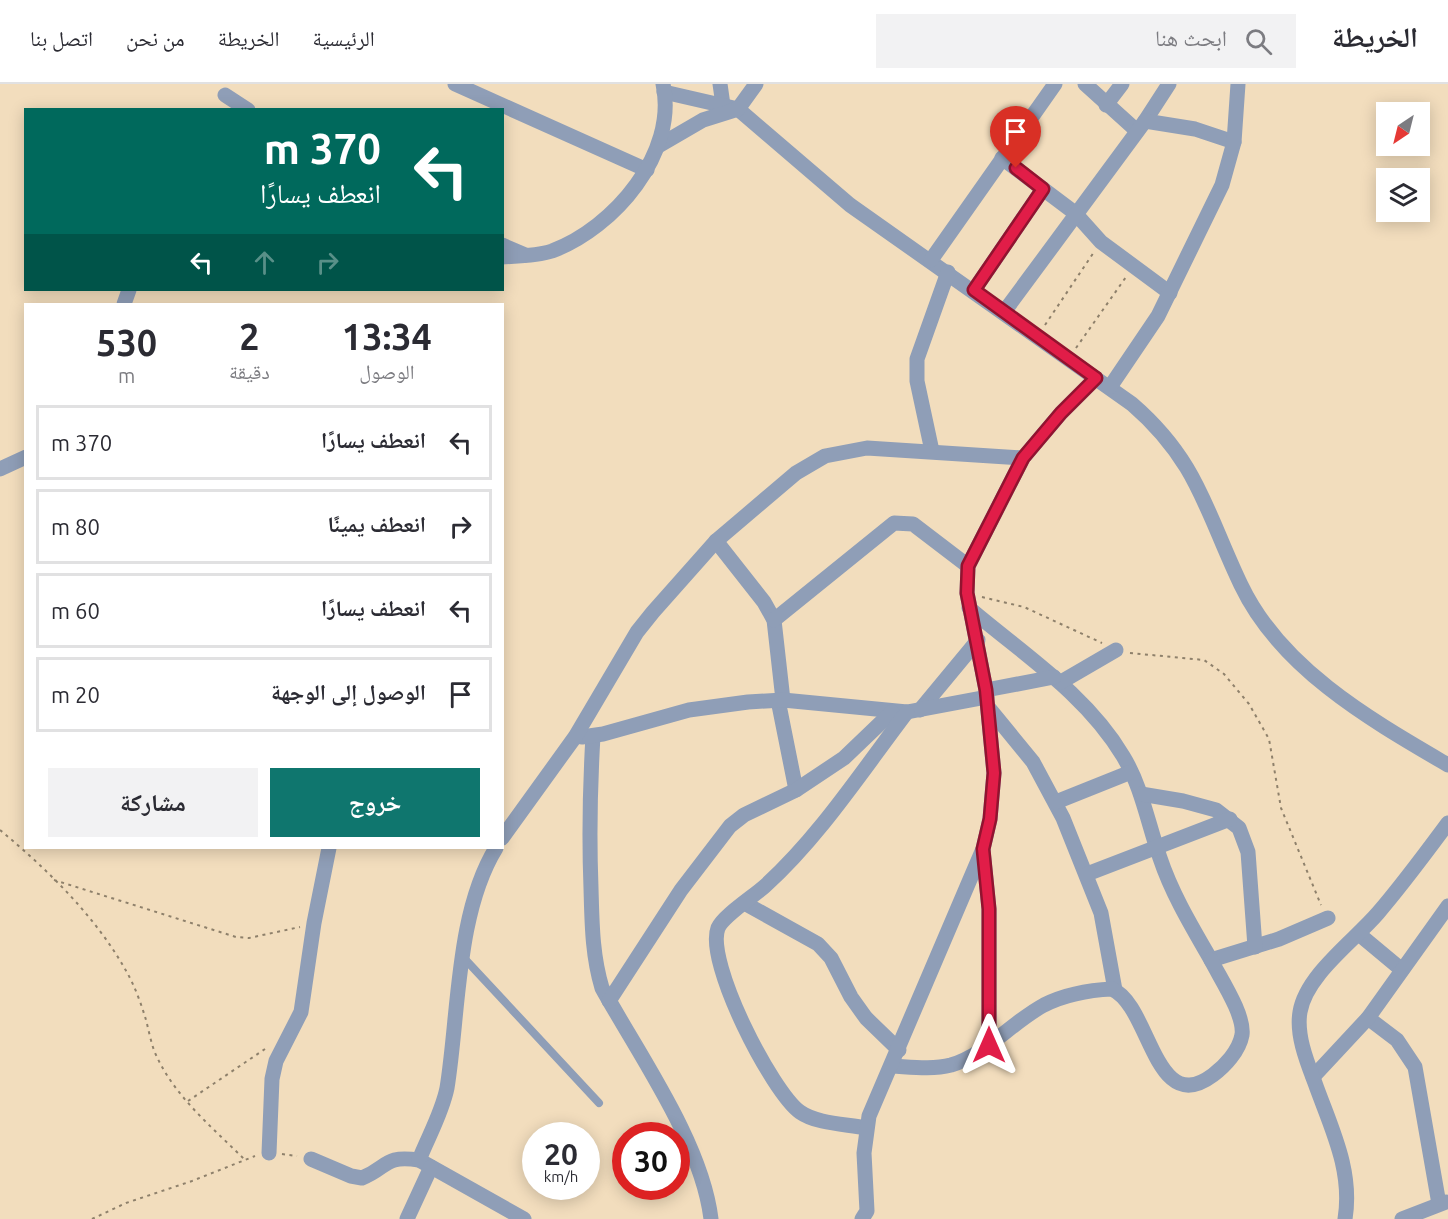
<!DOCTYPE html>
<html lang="ar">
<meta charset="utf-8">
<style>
body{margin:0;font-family:Ubuntu,"Noto Naskh Arabic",sans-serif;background:#f2f2f3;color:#2b2b33;direction:rtl;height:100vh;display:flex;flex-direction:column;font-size:22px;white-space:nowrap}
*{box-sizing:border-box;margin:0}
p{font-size:20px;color:#7c7c81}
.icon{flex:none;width:33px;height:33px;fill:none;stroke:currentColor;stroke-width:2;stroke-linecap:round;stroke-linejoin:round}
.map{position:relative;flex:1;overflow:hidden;direction:ltr}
.side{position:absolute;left:24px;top:219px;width:480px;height:546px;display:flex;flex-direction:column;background:#fff;border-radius:0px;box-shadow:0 3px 15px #0003;direction:rtl}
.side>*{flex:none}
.banner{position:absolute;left:24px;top:24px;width:480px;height:183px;border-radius:0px;box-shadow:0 3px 15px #0003;direction:rtl;background:#00695c;color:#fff;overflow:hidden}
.needle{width:39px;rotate:215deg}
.buttons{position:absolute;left:1376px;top:18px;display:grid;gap:12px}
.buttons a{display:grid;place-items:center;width:54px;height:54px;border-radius:0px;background:#fff;box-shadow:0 3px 15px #0003;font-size:30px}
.speed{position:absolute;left:522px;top:1038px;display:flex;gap:12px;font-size:30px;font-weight:700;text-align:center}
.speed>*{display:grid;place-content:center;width:78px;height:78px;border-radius:50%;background:#fff;box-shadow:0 3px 15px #0003;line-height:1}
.speed small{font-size:15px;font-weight:400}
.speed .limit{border:9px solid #d22;background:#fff;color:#111}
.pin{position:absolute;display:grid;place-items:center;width:51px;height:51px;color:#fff;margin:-62px -26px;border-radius:50% 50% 50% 0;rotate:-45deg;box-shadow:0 0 6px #0007}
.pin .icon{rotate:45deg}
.me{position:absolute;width:66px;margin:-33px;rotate:0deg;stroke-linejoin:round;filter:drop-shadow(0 0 4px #0008)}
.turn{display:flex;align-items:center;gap:21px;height:126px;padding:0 24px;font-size:27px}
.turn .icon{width:78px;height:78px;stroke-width:2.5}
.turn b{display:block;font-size:42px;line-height:51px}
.lanes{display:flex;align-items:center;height:57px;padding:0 24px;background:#0003;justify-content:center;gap:30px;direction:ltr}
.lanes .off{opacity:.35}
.eta{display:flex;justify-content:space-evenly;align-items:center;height:102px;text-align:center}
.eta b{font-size:36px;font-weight:700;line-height:42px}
.primary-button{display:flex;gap:12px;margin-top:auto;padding:12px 24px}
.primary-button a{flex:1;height:69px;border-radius:0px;background:#0f766e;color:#fff;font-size:24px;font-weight:700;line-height:69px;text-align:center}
.primary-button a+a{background:#f2f2f3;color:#2b2b33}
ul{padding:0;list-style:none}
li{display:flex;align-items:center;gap:18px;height:75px;margin:0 12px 9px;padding:0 12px;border:3px solid #e1e1e2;border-radius:0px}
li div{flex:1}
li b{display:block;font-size:22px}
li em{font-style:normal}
header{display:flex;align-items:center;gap:36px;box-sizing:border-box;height:84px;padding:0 30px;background:#fff;border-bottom:2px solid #e1e1e2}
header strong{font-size:28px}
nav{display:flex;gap:33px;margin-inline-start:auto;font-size:21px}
.search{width:420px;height:54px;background:#f2f2f3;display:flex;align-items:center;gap:15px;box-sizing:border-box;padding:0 21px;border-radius:0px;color:#7c7c81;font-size:22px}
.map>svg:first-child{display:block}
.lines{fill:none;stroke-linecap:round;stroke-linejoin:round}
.path{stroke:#8e806b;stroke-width:2;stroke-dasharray:3 4.5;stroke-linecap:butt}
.lane{stroke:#8f9eb7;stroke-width:8}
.street{stroke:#8f9eb7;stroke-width:15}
.route-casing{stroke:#92132f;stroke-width:15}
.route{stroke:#e11d48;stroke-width:10}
</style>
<header>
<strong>الخريطة</strong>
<div class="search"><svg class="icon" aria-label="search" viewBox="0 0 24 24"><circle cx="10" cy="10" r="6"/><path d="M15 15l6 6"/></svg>ابحث هنا</div>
<nav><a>الرئيسية</a><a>الخريطة</a><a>من نحن</a><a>اتصل بنا</a></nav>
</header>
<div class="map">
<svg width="1448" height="1135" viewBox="0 0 1448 1135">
<rect width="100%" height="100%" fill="#f2ddbd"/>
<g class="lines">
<g class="path">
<polyline points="1045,241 1094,168"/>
<polyline points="1076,264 1126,193"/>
<polyline points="982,513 1024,523 1102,559"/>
<polyline points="1130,569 1204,576 1224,590 1249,620 1269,655 1281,724 1321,821"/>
<path d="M0,746C47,785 95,832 125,885C134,900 141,919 146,936C149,947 151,960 156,971C175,1013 212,1043 244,1075"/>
<polyline points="54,796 236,853 249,854 300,843"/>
<polyline points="188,1017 265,965"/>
<polyline points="282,1070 297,1072"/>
<polyline points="92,1135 126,1119 192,1097 255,1072"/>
</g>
<polyline class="lane" points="463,873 599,1019"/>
<g class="street">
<polyline points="455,0 647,86"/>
<polyline points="720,0 723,21"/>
<polyline points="1085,0 1137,47"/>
<path d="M664,8L738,25L850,121L1132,320C1198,377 1206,428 1241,501C1281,585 1371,636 1448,681"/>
<polyline points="225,11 248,26"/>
<polyline points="1106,21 1122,0"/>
<polyline points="1145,37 1169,0"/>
<polyline points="660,61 703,36 738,25 756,0"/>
<polyline points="1002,74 1075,129 1101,158 1170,209"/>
<polyline points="502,161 525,171"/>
<path d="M502,173C519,172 537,172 552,167C614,144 678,69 663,0"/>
<polyline points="931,176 1055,0"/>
<polyline points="974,206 1043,105"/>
<polyline points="124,220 129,206"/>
<polyline points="1004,228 1145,37 1195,45 1234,58"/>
<polyline points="1110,303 1158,232 1222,101 1234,58 1238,0"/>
<polyline points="932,367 917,297 917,275 948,188"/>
<polyline points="0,385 26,373"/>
<polyline points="716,457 764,518 774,536 783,616"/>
<path d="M969,524C1023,570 1086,610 1123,672C1142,703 1148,740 1160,774C1172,810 1192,843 1211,876L1279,855L1328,834"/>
<polyline points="774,536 894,439 913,440 968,482"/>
<polyline points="1061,598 1116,566"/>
<polyline points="986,606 1054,593"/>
<polyline points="778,616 796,706"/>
<polyline points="988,623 1033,678 1063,734 1101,829 1115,906"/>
<polyline points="920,626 978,556"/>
<path d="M593,652C590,703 589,753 591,804C592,838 592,871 602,904C639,971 702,1059 711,1135"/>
<polyline points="582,653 603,650 689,626 748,618 783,616 907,628 987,613"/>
<polyline points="1141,710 1183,717 1216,726 1239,744 1248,768 1255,863"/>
<polyline points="1056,718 1131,688"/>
<polyline points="502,754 575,653 637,548 653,528 716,457 796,389 825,372 867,364 1023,374"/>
<polyline points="983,766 989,825 989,961"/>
<polyline points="1087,790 1230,735"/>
<polyline points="746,820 818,860 831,874 851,913 866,934 899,966"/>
<polyline points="1360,851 1402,886"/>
<polyline points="609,917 681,806 730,742 744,731 796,706 844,674 892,628"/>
<polyline points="1368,934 1397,956 1415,983 1439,1120"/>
<path d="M892,982C911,983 932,986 951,981C987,970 1012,938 1044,921C1064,911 1090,906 1112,905C1151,922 1154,1035 1213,991C1225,982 1239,967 1242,951C1245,931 1220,894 1211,876"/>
<polyline points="1313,993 1368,934 1448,822"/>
<path d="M866,1044C846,1040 817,1040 800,1028C772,1008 705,878 718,844C723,832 754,812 765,802C820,752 862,687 907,628"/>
<polyline points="269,1069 272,995 276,977 301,928 314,839 329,764"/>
<path d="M311,1075L351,1092L362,1094C389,1083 383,1071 419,1076L524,1135"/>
<path d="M419,1076C428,1053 442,1029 447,1004C459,930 456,829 496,764"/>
<polyline points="407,1135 431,1083"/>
<polyline points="862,1135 867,1127 864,1069 869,1032 983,765 990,735 994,689 986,606 967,509 968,482 1023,374 1061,329 1096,294"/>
<path d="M1345,1135C1353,1086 1331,1044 1315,999C1307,978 1296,951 1300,928C1306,891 1354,857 1378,829C1403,800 1425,770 1448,739"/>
<polyline points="1402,1135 1446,1118"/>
</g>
</g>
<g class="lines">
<defs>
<polyline id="route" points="989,961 989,825 983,765 990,735 994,689 986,606 967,509 968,482 1023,374 1061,329 1096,294 974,206 1043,105 1016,84"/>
</defs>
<use href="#route" class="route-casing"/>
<use href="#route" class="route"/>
</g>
</svg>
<div class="buttons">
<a><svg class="needle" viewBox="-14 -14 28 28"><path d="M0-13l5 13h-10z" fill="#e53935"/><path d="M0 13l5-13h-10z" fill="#7c7c81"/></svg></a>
<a><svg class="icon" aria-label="layers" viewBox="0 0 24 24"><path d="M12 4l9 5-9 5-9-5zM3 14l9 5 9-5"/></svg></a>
</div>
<div class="speed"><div>20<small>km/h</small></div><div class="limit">30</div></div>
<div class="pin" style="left:1016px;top:84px;background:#d93025"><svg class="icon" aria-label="arrive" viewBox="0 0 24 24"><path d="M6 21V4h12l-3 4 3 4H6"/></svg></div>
<svg class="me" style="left:989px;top:961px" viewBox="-20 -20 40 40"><path d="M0-17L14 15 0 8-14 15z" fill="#e11d48" stroke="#fff" stroke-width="4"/></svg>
<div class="banner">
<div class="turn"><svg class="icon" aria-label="left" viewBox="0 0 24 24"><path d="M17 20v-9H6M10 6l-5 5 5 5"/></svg><div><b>370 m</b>انعطف يسارًا</div></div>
<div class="lanes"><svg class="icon" aria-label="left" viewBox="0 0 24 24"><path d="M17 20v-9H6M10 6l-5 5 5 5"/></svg><svg class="icon off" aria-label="ahead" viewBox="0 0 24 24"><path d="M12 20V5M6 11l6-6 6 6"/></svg><svg class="icon off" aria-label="right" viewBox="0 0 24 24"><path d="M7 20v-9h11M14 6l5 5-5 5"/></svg></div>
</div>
<section class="side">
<div class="eta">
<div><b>13:34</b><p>الوصول</p></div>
<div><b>2</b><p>دقيقة</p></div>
<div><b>530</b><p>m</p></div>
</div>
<ul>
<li><svg class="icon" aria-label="left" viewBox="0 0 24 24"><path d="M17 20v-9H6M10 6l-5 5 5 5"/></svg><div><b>انعطف يسارًا</b></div><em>370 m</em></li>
<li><svg class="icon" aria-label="right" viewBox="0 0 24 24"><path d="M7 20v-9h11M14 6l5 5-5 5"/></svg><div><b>انعطف يمينًا</b></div><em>80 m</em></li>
<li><svg class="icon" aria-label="left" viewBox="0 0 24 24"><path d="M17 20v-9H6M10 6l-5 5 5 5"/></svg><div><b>انعطف يسارًا</b></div><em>60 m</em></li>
<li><svg class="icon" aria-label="arrive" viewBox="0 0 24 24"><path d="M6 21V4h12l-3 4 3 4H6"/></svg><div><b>الوصول إلى الوجهة</b></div><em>20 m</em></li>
</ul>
<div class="primary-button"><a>خروج</a><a>مشاركة</a></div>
</section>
</div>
